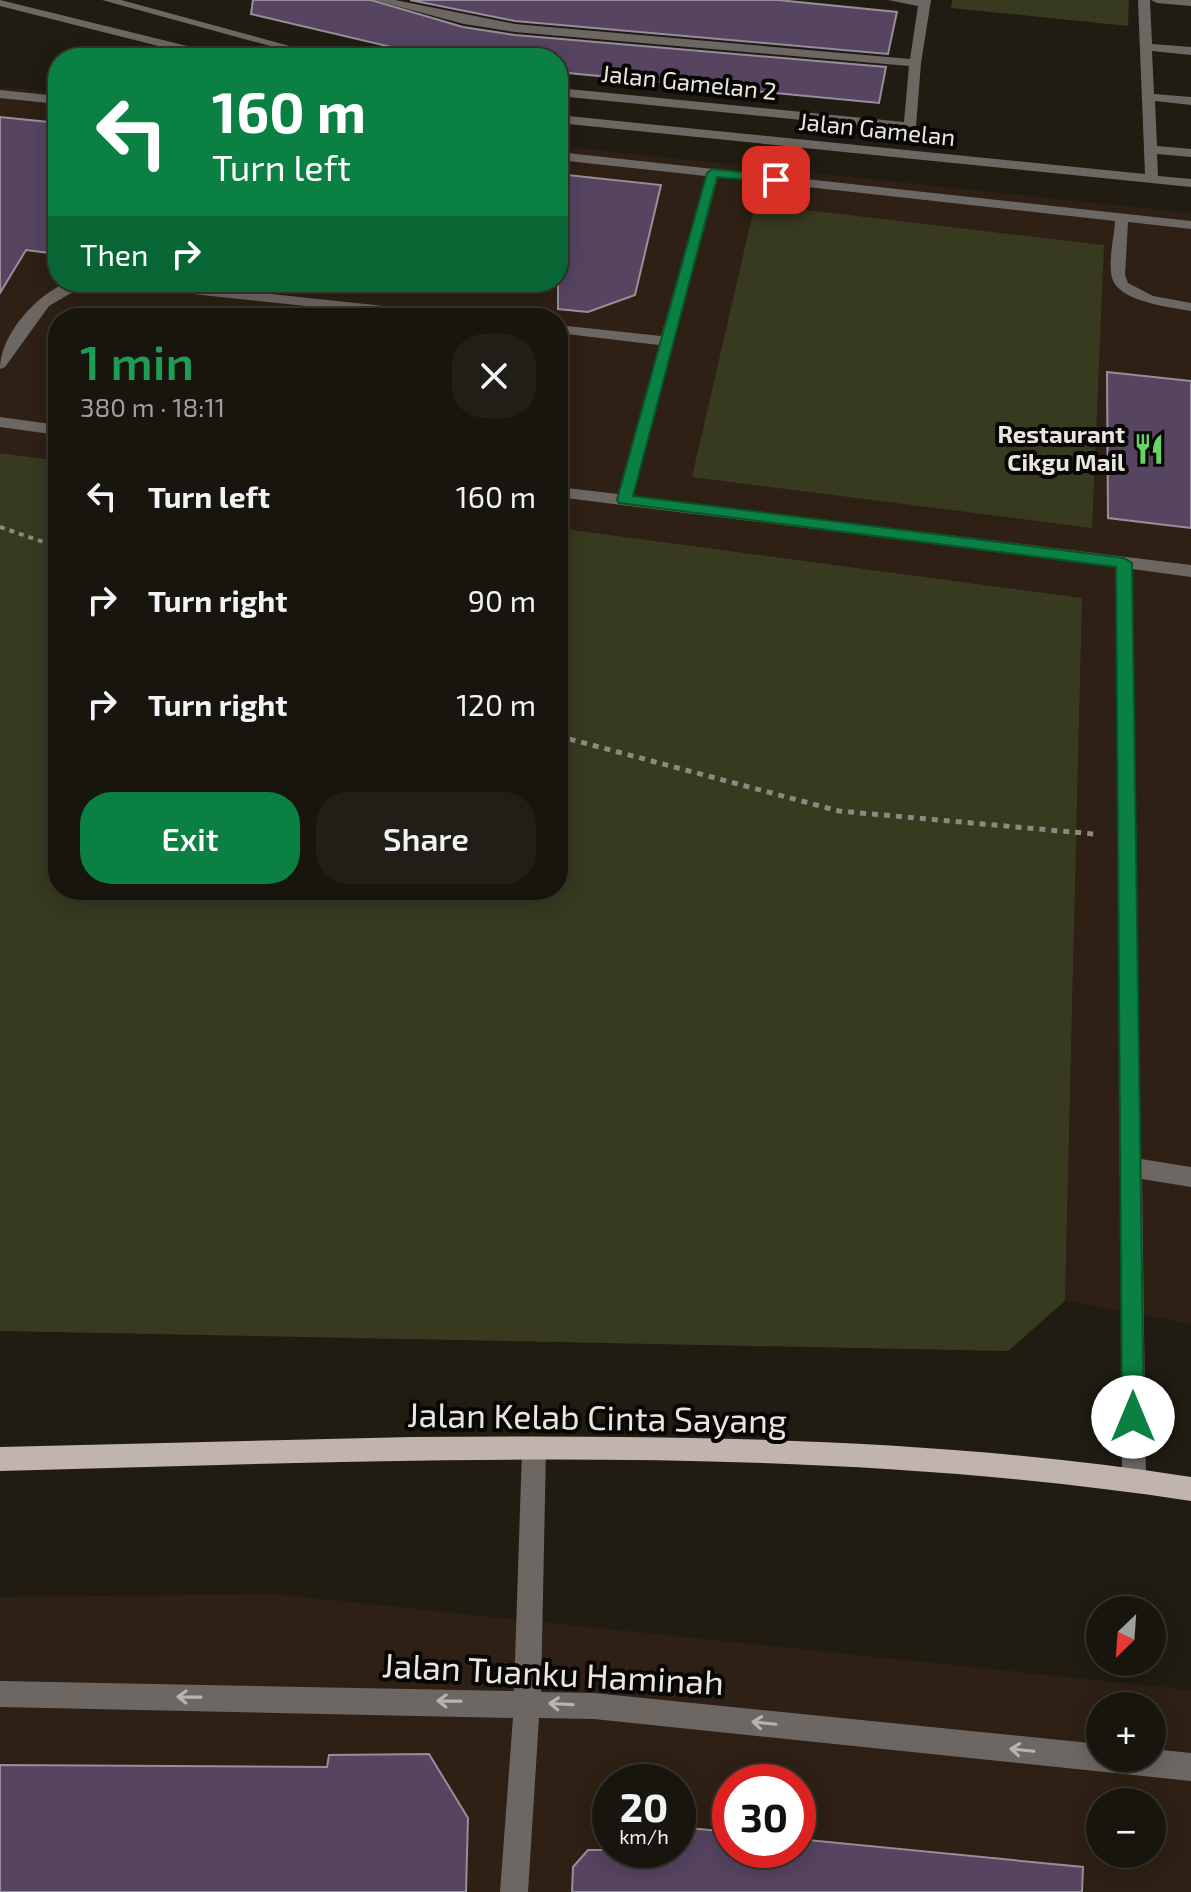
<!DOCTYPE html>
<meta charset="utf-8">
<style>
body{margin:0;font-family:"Exo 2",sans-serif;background:#211e17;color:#f1f3f6;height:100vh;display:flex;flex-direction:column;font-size:30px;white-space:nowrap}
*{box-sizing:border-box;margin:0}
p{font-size:26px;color:#9f9f9e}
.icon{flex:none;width:44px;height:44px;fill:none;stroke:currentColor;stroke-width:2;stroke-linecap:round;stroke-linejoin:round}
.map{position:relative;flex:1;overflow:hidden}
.panel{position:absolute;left:48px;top:308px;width:520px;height:592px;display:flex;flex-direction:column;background:#18150e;border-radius:32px;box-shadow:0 4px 20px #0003,0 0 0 2px #36342e}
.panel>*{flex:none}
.guide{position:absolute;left:48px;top:48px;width:520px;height:244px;border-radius:32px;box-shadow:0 4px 20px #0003,0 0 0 2px #36342e;background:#0b8043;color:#fff;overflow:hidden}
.needle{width:52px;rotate:205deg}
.tools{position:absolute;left:1086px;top:1596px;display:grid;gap:16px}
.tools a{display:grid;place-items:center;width:80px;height:80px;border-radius:50%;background:#18150e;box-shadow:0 4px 20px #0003,0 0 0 2px #36342e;font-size:40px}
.speed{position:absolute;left:592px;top:1764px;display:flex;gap:16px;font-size:40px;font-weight:700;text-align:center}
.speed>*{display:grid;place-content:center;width:104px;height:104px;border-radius:50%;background:#18150e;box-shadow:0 4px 20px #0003,0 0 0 2px #36342e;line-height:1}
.speed small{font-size:20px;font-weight:400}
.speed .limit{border:12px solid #d22;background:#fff;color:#111}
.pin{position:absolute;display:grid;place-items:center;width:68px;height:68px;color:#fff;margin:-34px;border-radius:16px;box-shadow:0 4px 12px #0006}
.me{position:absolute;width:88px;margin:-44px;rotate:0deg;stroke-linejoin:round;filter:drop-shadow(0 0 6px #0008)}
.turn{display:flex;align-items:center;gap:28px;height:168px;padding:0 32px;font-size:36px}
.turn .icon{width:104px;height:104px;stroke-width:2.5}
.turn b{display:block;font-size:56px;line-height:68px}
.then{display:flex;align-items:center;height:76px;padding:0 32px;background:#0003;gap:16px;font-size:30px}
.round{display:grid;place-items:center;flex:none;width:84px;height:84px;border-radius:32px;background:#211e17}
.headline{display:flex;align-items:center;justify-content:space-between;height:136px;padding:0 32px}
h1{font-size:48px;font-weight:600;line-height:60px;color:#1e9e55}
.primary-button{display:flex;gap:16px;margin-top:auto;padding:16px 32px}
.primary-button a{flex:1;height:92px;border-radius:32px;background:#0b8043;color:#fff;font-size:32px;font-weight:600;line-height:92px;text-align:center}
.primary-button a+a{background:#211e17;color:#f1f3f6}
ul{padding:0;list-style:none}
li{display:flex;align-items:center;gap:24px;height:104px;padding:0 32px}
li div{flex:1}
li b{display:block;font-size:30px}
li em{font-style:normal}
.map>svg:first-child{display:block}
.commercial{fill:#2e2014;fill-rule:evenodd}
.green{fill:#373a1f}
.building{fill:#564461;stroke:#968f9b;stroke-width:2}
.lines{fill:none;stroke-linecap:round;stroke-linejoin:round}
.path-far1{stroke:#8c8980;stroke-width:4;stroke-dasharray:5 5;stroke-linecap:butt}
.path{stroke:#8c8980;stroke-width:5;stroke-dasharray:6 6;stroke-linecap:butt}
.minor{fill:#6d6764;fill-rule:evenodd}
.major{fill:#c0b4ad;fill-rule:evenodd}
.oneway{stroke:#b7b3ae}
.route{fill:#0b8043;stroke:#07532c;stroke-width:2}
.labels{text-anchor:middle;stroke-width:8;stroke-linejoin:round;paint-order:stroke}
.far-street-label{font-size:24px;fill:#e8e6df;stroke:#080704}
.far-poi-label{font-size:24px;font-weight:bold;fill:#e8e6df;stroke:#080704;text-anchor:end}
.near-street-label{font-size:34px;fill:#e8e6df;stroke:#080704}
</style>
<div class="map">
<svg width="1191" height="1892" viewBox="0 0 1191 1892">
<rect width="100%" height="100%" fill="#201c12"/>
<g class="commercial">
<polygon points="0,87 58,93 58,282 558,282 558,146 1191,213 1191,1324 1065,1301 1082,598 558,528 558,318 58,318 58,461 0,453"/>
<path d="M275,1594L1191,1690V1892H0V1597ZM1100,1706H1152V1758H1100ZM610,1782H678V1850H610ZM730,1782H798V1850H730ZM1100,1802H1152V1854H1100Z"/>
</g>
<g class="green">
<polygon points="952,0 1129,0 1128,26 951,8"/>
<polygon points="755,204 1104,245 1092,528 692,477"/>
<polygon points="0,453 58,461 58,890 558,890 558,528 1082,598 1065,1301 1008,1351 0,1331"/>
</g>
<g class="building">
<polygon points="253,0 371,0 463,27 515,35 886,67 879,103 558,72 558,58 438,58 251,14"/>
<polygon points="410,0 778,0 897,12 888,54 515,21"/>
<polygon points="0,117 58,123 58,254 26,250 0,293"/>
<polygon points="558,174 661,185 635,295 588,312 558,309"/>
<polygon points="1107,372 1191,381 1191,528 1108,518"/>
<polygon points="429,1754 468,1818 466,1892 0,1892 0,1765 327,1767 329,1755"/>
<polygon points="678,1827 730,1832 730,1850 798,1850 798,1839 1083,1867 1082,1892 572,1892 573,1867 588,1850 678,1850"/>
</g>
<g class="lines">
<g class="path-far1">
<polyline points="0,527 58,547"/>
<polyline points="558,736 564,738"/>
</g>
<polyline class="path" points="558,736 839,811 1094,834"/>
<g class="minor">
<polygon points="0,0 224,55 226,58 206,58 0,6"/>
<polygon points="102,0 121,0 334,58 314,58"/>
<polygon points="374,0 395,0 515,24 910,59 918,6 888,0 931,0 921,63 915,139 904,142 903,130 558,96 558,88 904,122 909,66 515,32 464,24"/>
<polygon points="1138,0 1150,0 1152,44 1191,47 1191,55 1152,51 1154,94 1191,97 1191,105 1155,101 1157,146 1191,149 1191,157 1157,154 1158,176 1191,179 1191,187 558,123 558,115 1145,174"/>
<polygon points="1151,0 1191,0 1191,6 1157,3"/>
<polygon points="0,90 58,96 58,104 0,98"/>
<path d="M558,152L1191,221V229L1128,222L1125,275L1128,283L1153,296L1191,303V311C1170,307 1119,302 1112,278C1108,262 1114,238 1115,221L718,177L633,496L1191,565V577L1132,569L1141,1159L1191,1167V1187L1142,1179L1146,1479L1143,1488L1134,1491L1125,1488L1122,1479L1116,567L558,497V487L618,494L659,345L558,333V325L661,336L706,176L558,160Z"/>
<path d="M69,282H90L49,306L5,367L0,369C0,335 37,293 69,282Z"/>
<polygon points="110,282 157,282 460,314 467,318 419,318 117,286"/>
<polygon points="0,417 58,425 58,435 0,427"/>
<polygon points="534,1437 543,1440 546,1449 541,1692 594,1693 1100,1744 1100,1758 1152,1758 1152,1749 1191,1753 1191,1781 594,1719 539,1718 528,1892 500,1892 513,1718 0,1707 0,1681 514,1691 522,1449 525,1440"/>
</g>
<path class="major" d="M412,1437C672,1435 933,1437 1191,1477V1501C798,1441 396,1461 0,1471V1447Z"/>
</g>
<defs><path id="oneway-shaft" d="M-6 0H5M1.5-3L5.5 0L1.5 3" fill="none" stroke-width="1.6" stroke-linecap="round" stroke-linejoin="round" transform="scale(2)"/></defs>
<g class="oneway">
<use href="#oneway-shaft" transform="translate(189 1697) rotate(-179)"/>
<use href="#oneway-shaft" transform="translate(449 1701) rotate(-179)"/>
<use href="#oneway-shaft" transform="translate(561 1704) rotate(-177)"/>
<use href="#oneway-shaft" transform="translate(764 1723) rotate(-174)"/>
<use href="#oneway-shaft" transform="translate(1022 1750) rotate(-174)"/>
</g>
<polygon class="route" points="713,169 776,176 782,180 776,183 717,177 633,496 1124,558 1132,563 1144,1417 1141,1425 1133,1428 1125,1425 1122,1417 1116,567 619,503 617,500 707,173"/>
<defs>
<symbol id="restaurant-bare" viewBox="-9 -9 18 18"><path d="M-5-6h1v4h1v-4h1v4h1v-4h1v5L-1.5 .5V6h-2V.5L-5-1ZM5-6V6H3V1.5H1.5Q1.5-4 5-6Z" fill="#67d466" stroke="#080704" stroke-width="2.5" paint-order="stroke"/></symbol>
</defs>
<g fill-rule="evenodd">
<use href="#restaurant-bare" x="1127" y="427" width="44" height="44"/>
</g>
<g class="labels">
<g class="far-street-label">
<text transform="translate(689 83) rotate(6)" y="8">Jalan Gamelan 2</text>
<text transform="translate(877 130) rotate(6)" y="8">Jalan Gamelan</text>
</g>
<g class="far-poi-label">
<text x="1125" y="443">Restaurant<tspan x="1125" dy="28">Cikgu Mail</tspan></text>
</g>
<g class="near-street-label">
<text transform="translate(597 1418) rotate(1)" y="12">Jalan Kelab Cinta Sayang</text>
<text transform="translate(553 1674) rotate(3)" y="12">Jalan Tuanku Haminah</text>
</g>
</g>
</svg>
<div class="tools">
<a><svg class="needle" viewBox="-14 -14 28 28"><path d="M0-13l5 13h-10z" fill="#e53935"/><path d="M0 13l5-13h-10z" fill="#9f9f9e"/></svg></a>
<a>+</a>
<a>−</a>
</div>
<div class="speed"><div>20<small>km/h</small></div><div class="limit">30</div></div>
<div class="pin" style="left:776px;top:180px;background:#d93025"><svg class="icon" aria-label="arrive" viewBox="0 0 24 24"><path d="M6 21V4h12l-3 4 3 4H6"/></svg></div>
<svg class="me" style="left:1133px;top:1417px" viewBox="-20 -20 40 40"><circle r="19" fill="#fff"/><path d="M0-13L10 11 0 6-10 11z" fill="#0b8043"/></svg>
<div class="guide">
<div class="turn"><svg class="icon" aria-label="left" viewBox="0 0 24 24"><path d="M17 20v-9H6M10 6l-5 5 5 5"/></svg><div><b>160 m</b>Turn left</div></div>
<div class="then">Then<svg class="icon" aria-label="right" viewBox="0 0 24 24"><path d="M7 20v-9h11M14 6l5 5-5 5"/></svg></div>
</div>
<section class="panel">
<div class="headline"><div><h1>1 min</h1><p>380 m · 18:11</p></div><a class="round"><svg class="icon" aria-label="close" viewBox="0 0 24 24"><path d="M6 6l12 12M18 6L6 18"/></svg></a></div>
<ul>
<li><svg class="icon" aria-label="left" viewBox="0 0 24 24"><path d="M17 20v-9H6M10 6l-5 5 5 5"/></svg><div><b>Turn left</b></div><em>160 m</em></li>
<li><svg class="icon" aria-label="right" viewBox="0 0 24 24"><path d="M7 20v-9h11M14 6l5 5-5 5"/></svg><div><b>Turn right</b></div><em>90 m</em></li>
<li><svg class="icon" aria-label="right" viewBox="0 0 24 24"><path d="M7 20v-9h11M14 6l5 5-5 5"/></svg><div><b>Turn right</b></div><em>120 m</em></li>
</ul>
<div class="primary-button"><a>Exit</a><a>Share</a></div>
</section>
</div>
